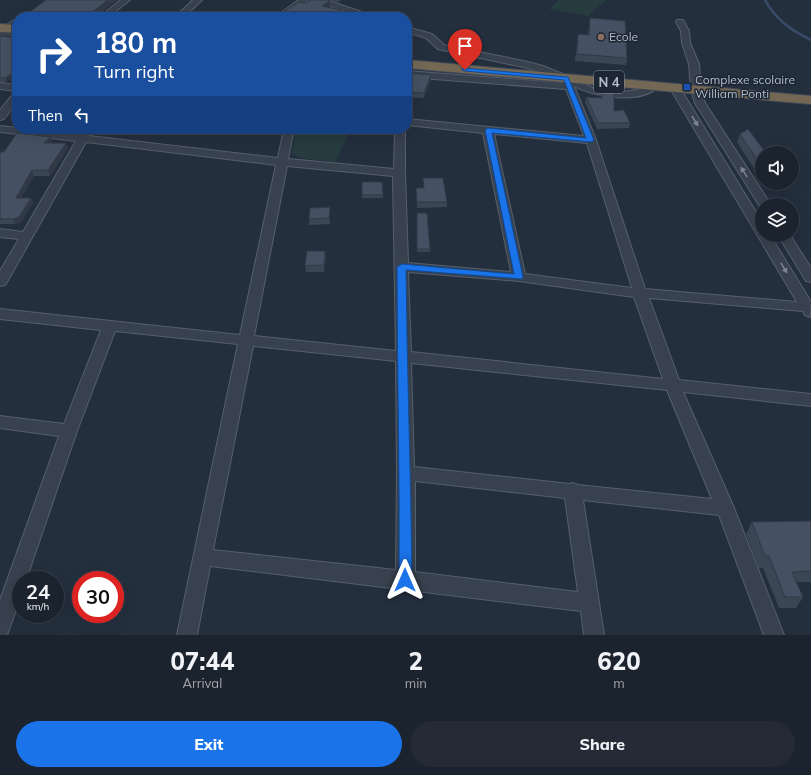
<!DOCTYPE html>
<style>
body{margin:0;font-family:Mulish,sans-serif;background:#242b36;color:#f1f3f6;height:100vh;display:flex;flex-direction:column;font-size:15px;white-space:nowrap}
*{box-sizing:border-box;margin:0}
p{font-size:13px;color:#a0a4aa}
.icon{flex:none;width:22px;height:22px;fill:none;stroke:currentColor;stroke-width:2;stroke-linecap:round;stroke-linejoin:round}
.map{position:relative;height:635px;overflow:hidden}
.details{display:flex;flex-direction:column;background:#1b232e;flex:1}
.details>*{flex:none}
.hud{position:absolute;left:12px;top:12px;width:400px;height:122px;border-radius:16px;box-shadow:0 4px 16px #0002,0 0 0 1px #39404a;background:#1a4fa0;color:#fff;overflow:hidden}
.buttons{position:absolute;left:755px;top:146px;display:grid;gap:8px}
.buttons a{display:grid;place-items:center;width:44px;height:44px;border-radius:50%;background:#1b232e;box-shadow:0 4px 16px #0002,0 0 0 1px #39404a;font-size:20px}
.speed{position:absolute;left:12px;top:571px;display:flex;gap:8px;font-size:20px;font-weight:700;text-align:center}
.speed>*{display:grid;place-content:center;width:52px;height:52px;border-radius:50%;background:#1b232e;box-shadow:0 4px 16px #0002,0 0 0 1px #39404a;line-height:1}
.speed small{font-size:10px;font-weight:400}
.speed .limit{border:6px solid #d22;background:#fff;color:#111}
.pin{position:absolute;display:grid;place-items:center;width:34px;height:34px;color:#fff;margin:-41px -17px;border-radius:50% 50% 50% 0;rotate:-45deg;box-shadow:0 0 4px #0007}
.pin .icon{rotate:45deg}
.me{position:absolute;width:44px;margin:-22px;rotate:0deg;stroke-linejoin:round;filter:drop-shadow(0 0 3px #0008)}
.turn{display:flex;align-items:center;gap:14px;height:84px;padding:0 16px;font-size:18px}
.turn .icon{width:52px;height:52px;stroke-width:2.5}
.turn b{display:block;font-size:28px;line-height:34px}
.then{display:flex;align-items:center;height:38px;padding:0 16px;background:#0003;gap:8px;font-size:15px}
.eta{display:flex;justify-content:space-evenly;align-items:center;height:68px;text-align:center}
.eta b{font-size:24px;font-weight:800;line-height:28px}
.primary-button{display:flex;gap:8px;margin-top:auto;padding:8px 16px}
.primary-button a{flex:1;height:46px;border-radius:24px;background:#1a73e8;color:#fff;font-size:16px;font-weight:800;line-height:46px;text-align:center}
.primary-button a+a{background:#242b36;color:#f1f3f6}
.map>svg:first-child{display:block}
.green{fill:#263c3f}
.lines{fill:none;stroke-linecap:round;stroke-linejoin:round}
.stream{stroke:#394c67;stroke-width:2.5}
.minor-casing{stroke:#565f6c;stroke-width:2}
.highway-casing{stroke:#434c59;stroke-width:2}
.minor{fill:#38414e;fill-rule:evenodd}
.highway{fill:#746855;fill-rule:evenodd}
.wall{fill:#3b4654}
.shaded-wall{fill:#303945}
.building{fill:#455162;stroke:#303945}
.oneway{fill:#7c8592}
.route{fill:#1a73e8;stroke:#114b97}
.education-dot{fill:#8d6e63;stroke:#1d2633;stroke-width:1.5}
.transit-dot{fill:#1a4fb4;stroke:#1d2633;stroke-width:1.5}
.labels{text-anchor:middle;stroke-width:3;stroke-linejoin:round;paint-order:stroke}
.far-poi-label{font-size:12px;fill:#b4bcc9;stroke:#1d2633;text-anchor:start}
.shield{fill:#1d2633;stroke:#878f9c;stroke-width:1}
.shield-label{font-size:13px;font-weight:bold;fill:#b4bcc9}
</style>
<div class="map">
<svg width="811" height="635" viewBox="0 0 811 635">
<rect width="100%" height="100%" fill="#242f3e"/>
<g class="green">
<polygon points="559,0 606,0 588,16 549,9"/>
<polygon points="297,129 349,129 350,131 335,162 300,158 292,153"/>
</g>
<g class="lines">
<path class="stream" d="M765,0C776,20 791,30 811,40"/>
<defs>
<g id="minor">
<polygon points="121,0 130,0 108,17 99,17"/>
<polygon points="193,0 202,0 184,17 175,17"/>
<polygon points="299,0 308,0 284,17 275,17"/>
<polygon points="314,0 326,0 371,15 372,17 360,17"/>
<polygon points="14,20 17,20 17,26 8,32 17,33 17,39 0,36 0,29"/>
<polygon points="677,20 683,20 689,31 690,43 699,64 701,90 705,103 771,205 762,205 761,208 695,103 691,90 689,64 682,43 681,31 676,22"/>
<path d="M407,27L432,34L444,45L528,62L543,66L570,77H576C589,93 618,94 636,90C644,89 650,82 657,84L659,86C642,105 593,97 574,86L596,140L645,289L797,302L670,88L675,85L680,88L762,222V235H770L811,302L810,317L805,315L803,311L649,298L679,380L811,394V406L683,392L734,508L784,635H764L719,515L583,500L604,635H584L581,611L210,566L197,635H177L238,344L115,331L77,431L26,580H21V596L7,635H0V600L59,436L0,428V416L64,424L101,330L0,319V309L240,335L276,165L86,142L7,282L5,285L0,286V271L19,239L0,237V229L23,232L76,141L0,132V126L79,135L83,129H93L89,136L278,158L284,129H294L288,159L394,169L395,129H405V173L408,263L511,272L483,133L407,125V119L584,136L566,89L407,77V71L563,83L562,80L528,68L438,49L426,38L407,32ZM494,134L587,143L632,288L525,274ZM287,166L393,176L396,351L254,336ZM408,272L519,281L634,297L663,379L411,352ZM253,346L396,361L397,473L396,570L213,550ZM411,363L667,390L712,499L578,485L573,483L570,484L414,467ZM415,481L565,498L578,592L415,572Z"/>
<polygon points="0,83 17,85 17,91 0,89"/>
<polygon points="17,92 17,102 4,119 0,120 0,110 14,93"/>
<polygon points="778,235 790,235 811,268 811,282 806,281"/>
</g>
<g id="highway">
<polygon points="0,24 17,25 17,33 0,32"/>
<polygon points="407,60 811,96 811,104 407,68"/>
</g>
</defs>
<use href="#minor" class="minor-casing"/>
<use href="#highway" class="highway-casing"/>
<use href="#minor" class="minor"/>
<use href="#highway" class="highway"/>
</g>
<g class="wall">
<polygon points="46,0 117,0 95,17 28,17 27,14"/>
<polygon points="329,0 341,0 338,2"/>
<polygon points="590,18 627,58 626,65 575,61 578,34 588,35"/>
<polygon points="0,36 7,82 0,82"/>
<polygon points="431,80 424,98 407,97 407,81"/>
<polygon points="602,92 614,111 630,123 629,128 597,129 585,102 586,97 601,98"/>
<polygon points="366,129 384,129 379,133"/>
<polygon points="740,134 762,153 762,173 757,173 737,142"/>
<polygon points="53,142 52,143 66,143 68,148 50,176 34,176 21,198 31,198 33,203 21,222 15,224 0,224 0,152"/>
<polygon points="423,178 447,202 447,207 417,208 416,188 424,188"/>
<polygon points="362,182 382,182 383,198 362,198"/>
<polygon points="330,207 330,224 309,225 309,219"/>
<polygon points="417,213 430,249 430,252 417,252"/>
<polygon points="325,251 326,257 324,272 306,272 305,266"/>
<polygon points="811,521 811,582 796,582 803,597 796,608 779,608 763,568 759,568 746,534 752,522"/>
</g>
<g class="shaded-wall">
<polygon points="108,0 117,0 95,17 86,17"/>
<polygon points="330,1 330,7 322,13 322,6"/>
<polygon points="341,10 342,16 341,17 331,17"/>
<polygon points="17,69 17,74 7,82 6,78"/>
<polygon points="431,75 431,80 424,98 424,93"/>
<polygon points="379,129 384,129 379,133"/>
<polygon points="51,137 53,142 46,149 44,143"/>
<polygon points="66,143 68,148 50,176 48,170"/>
<polygon points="32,170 34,176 18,203 16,198"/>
<polygon points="31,198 33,203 21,222 15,224 13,219"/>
<polygon points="330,207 330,224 329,218"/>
<polygon points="325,251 326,257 324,272 324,265"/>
</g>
<g class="building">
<polygon points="46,0 108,0 86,17 68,17 27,14"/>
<polygon points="311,0 326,0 330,1 322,6 341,10 331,17 274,17 299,2 306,3"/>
<polygon points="590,18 625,21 627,58 577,54 578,34 589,35"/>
<polygon points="0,36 17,38 17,69 6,78 0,78"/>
<polygon points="409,73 431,75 424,93 407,92 407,81"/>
<polygon points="602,92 614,93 614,111 624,110 630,123 598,123 586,97 602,98"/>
<polygon points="748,129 766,153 762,153 762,164 760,164 740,134"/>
<polygon points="17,133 51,137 44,143 66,143 48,170 32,170 16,198 31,198 19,217 13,219 0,219 0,152 4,152"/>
<polygon points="423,178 443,178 447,202 417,202 416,188 424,188"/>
<polygon points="362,182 382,182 383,195 362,195"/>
<polygon points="330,207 329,218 309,219 310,208"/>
<polygon points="417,213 427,213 430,249 417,249"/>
<polygon points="307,251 325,251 324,265 305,266"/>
<polygon points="811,521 811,571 792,572 803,597 785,597 769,556 765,556 752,522"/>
</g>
<defs><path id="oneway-solid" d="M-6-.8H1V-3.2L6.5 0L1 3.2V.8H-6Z"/></defs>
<g class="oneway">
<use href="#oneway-solid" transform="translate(695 121) rotate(59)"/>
<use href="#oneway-solid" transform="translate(744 172) rotate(-122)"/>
<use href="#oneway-solid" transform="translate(784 268) rotate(59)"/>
</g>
<path class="route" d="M463,68L568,77L594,140L591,142L492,133L523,277L522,279L406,270C407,373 411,476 412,580L410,584L405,585L401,584L399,580C400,475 397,371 397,267L402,264L514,274L485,130L488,128L586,138L564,80L465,71L462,70Z"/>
<circle class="education-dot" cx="601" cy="37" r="4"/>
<rect class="transit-dot" x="683" y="83" width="8" height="8" rx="2"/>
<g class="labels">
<g class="far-poi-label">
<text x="609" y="41">Ecole</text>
<text x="695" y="84">Complexe scolaire<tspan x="695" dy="14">William Ponti</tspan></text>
</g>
<rect class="shield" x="594" y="71" width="30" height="22" rx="3"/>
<g class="shield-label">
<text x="609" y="87">N 4</text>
</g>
</g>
</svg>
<div class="buttons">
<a><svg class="icon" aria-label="sound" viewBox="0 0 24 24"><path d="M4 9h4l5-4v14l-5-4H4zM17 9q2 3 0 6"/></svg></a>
<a><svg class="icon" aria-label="layers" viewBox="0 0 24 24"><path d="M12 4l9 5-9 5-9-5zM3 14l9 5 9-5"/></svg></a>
</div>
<div class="speed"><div>24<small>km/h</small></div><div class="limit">30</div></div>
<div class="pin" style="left:465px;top:70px;background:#d93025"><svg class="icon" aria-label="arrive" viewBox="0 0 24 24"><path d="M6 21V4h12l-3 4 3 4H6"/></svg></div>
<svg class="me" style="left:405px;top:580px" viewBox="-20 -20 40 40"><path d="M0-17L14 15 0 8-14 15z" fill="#1a73e8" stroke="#fff" stroke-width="4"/></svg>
<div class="hud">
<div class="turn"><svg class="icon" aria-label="right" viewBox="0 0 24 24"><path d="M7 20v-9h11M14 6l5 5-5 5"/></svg><div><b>180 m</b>Turn right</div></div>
<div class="then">Then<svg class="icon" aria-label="left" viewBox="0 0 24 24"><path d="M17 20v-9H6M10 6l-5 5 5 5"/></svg></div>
</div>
</div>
<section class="details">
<div class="eta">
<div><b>07:44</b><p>Arrival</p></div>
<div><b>2</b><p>min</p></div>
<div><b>620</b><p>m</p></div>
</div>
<div class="primary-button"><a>Exit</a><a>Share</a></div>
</section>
